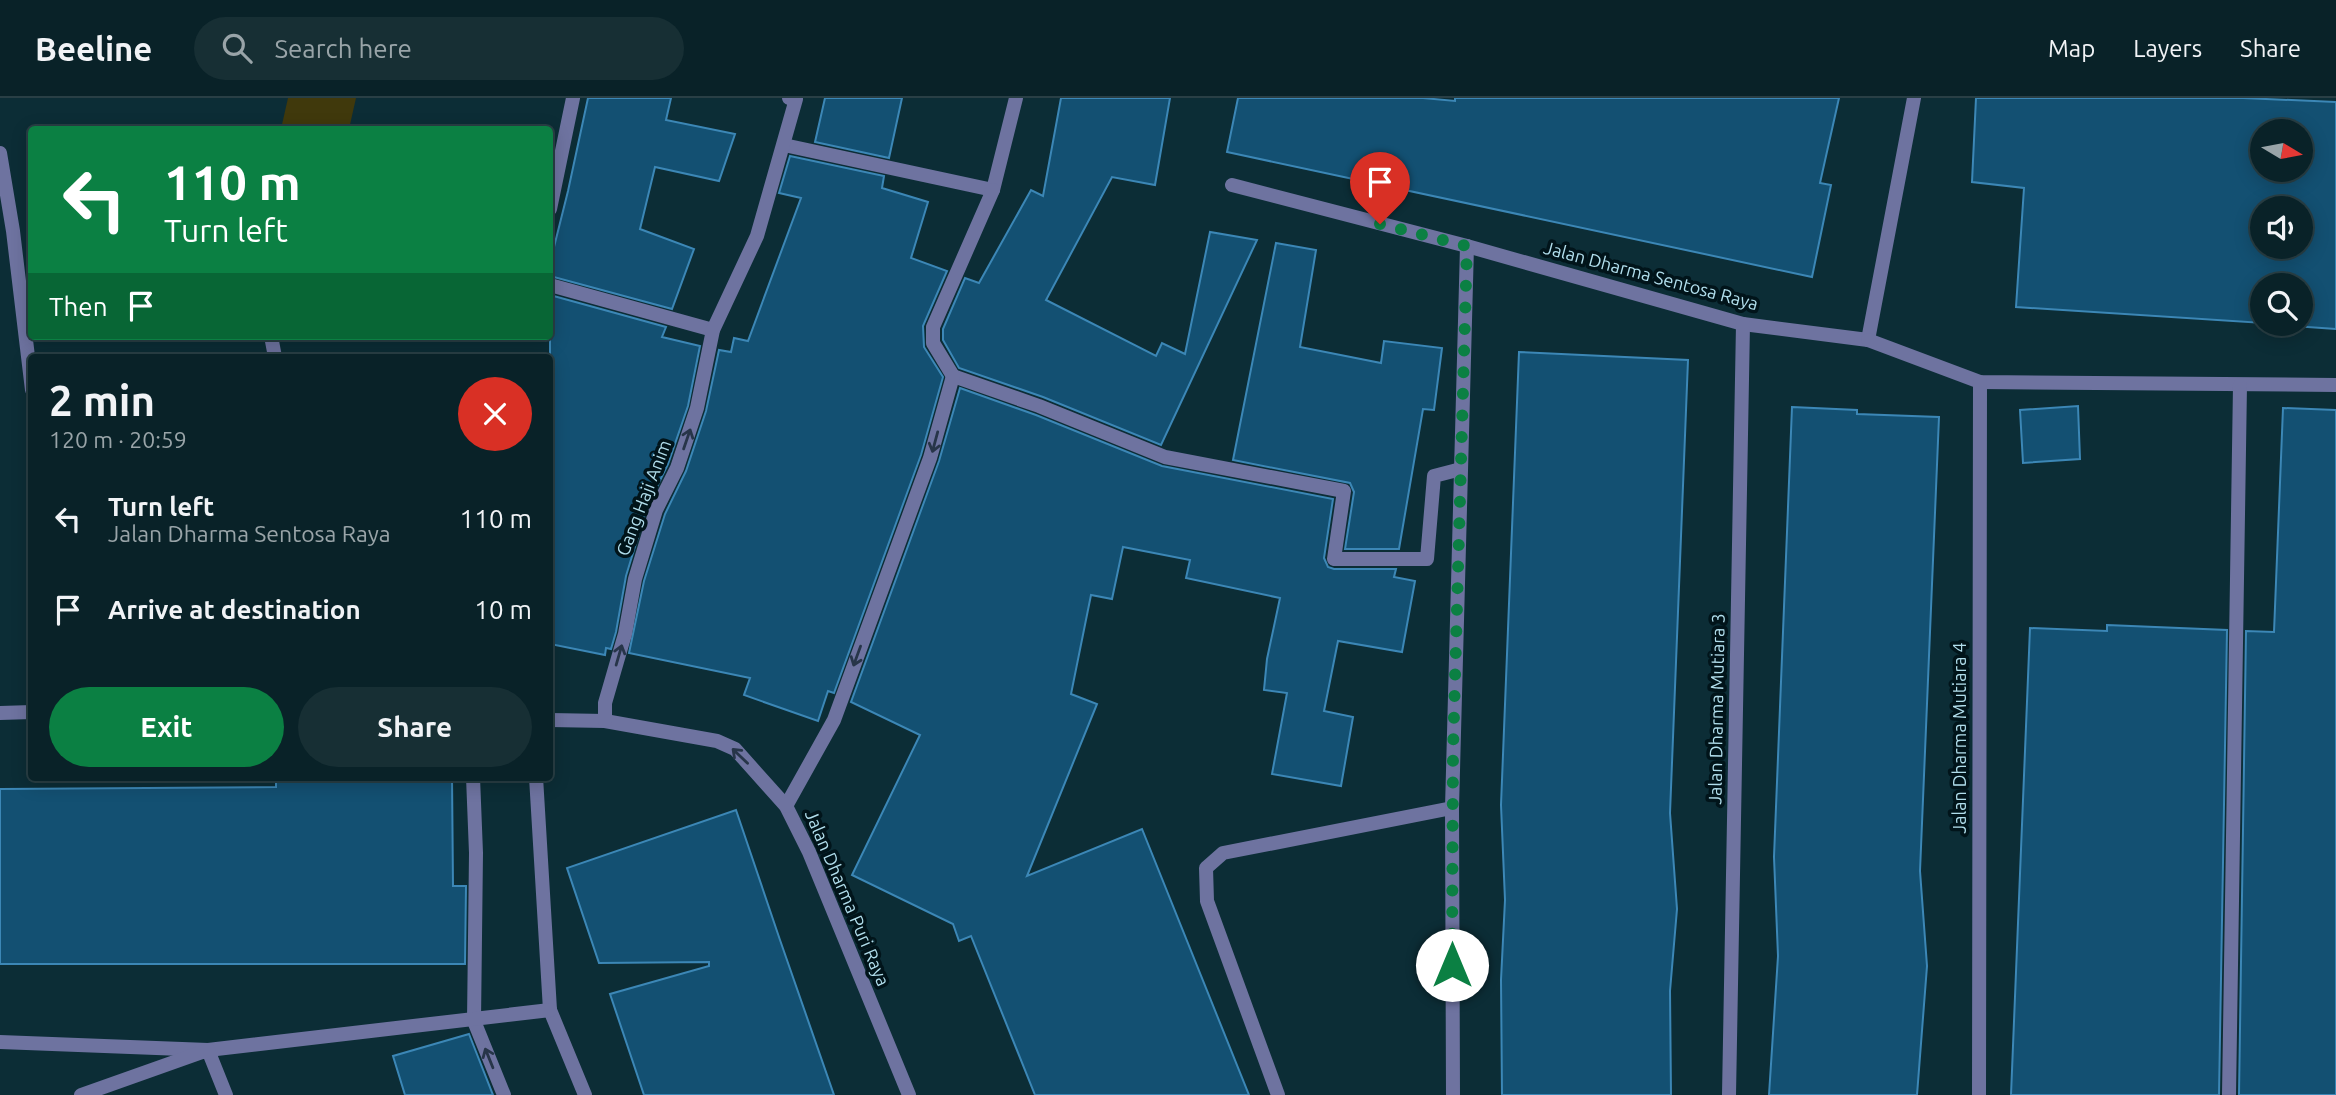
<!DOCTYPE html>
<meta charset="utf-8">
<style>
body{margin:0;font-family:Ubuntu,sans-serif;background:#172f34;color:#f1f3f6;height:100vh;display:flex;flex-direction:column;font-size:26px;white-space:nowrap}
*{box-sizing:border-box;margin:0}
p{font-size:23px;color:#99a4a8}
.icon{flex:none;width:38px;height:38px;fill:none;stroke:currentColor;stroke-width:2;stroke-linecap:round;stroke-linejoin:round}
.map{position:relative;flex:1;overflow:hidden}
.details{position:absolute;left:28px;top:256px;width:525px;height:427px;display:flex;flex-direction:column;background:#092228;border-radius:7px;box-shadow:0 4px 18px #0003,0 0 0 2px #293f45}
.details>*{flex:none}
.banner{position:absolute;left:28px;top:28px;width:525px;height:214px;border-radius:7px;box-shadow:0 4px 18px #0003,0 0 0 2px #293f45;background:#0b8043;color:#fff;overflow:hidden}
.needle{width:46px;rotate:100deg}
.fabs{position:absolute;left:2250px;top:21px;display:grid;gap:14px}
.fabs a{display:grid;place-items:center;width:63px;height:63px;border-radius:50%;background:#092228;box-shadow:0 4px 18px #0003,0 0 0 2px #293f45;font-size:35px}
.pin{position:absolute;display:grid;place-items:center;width:60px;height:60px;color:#fff;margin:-72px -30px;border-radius:50% 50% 50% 0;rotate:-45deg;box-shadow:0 0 7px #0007}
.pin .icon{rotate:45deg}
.me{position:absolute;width:77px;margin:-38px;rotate:0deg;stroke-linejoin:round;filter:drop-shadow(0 0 5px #0008)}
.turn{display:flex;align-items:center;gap:24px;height:147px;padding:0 21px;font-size:32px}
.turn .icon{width:91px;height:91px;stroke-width:2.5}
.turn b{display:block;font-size:49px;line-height:60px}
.then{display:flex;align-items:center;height:66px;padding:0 21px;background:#0003;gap:14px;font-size:26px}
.round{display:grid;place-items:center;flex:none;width:74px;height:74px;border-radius:37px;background:#172f34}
.head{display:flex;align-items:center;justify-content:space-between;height:119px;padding:0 21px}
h1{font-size:42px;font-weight:600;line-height:52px}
.cta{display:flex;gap:14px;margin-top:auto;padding:14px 21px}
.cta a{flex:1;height:80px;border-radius:42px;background:#0b8043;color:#fff;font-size:28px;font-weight:600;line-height:80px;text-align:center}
.cta a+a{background:#172f34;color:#f1f3f6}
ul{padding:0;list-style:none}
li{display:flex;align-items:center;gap:21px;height:91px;padding:0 21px}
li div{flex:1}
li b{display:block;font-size:26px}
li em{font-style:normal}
header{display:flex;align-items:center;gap:42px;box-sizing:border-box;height:98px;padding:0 35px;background:#092228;border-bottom:2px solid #293f45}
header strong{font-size:33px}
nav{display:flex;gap:38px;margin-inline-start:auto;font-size:24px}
.search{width:490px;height:63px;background:#172f34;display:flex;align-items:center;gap:18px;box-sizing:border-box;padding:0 24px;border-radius:38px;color:#99a4a8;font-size:26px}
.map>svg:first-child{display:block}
.green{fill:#40390c}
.building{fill:#135072;stroke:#3c87b6;stroke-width:2;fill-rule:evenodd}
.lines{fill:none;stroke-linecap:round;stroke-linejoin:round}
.minor{stroke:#6e73a0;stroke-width:14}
.oneway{stroke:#273549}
.route{stroke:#0b8043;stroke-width:12;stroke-dasharray:0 21.6}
.labels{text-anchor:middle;stroke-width:7;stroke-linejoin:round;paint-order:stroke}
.street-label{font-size:18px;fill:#b1deec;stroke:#01141a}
</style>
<header>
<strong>Beeline</strong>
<div class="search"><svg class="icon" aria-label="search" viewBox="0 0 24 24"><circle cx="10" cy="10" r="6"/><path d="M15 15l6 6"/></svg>Search here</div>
<nav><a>Map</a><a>Layers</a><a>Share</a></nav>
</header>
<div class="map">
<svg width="2336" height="997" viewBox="0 0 2336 997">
<rect width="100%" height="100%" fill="#0c2d36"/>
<polygon class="green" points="288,0 356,0 349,31 281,31"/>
<g class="building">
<polygon points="588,0 671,0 666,22 735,36 719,83 655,69 640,131 694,151 672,211 550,178 550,165 568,93"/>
<polygon points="825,0 902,0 889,60 815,44"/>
<polygon points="1061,0 1170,0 1155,87 1112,79 1046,202 1156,258 1162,245 1185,256 1210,134 1257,142 1161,347 1043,299 959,270 943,242 943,231 965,180 979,185 1031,92 1043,98"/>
<polygon points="1238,0 1423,0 1455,3 1455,0 1839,0 1820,85 1831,87 1812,179 1227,54"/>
<path d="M1976,0H2243L2336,4V231L2266,226H2301V187H2263V225L2016,209L2024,90L1972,84ZM2263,33H2301V72H2263ZM2263,110H2301V149H2263Z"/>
<polygon points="790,58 884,78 882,90 928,104 911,160 947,173 923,228 924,249 943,279 921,357 834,595 828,593 818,623 744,597 750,580 629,555 644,483 665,416 686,373 706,313 719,252 731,254 734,240 748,243 801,100 779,95"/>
<polygon points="1276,145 1316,152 1300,249 1381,265 1384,243 1442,250 1434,312 1423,311 1399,451 1345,451 1354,394 1350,385 1233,362"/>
<polygon points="550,197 666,229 662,239 700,248 688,308 668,366 647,409 626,478 616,534 611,551 606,550 605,557 550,546"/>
<polygon points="1519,254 1688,262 1670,715 1677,811 1670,893 1671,997 1502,997 1501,882 1505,802 1501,707"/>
<polygon points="960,290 1036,317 1162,368 1333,401 1324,460 1328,469 1334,471 1396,471 1394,479 1415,483 1402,554 1338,543 1324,613 1353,619 1341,688 1272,676 1287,595 1264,592 1267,561 1280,500 1186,480 1190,462 1123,449 1112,501 1091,497 1071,596 1097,606 1027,778 1142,731 1249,997 1035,997 971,838 959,843 953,826 852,777 920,637 851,604 939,363"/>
<polygon points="2078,308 2080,361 2023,365 2020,312"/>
<polygon points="1792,309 1857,312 1857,316 1939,319 1920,773 1927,868 1917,997 1769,997 1778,858 1774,759"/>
<polygon points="2283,310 2336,312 2336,997 2239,997 2246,533 2274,534"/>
<polygon points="2107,527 2227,532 2219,997 2011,997 2030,530 2107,533"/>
<polygon points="276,679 452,679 453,788 466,788 465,866 0,866 0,691 276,689"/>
<polygon points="736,712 780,842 834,997 644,997 610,896 709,868 709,864 599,865 567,770"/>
<polygon points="469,936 493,997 405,997 393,958"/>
</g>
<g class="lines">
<g class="minor">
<polyline points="784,47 993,92 1016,0"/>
<polyline points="0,55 13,133 32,292"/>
<polyline points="1232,87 1467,148 1743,226 1868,242 1914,0"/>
<polyline points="550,111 573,0"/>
<polyline points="550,187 713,232"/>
<polyline points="271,238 275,259"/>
<polyline points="1868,242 1980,284 2336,287"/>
<polyline points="953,278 1039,308 1165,359 1344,393 1334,461 1427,461 1434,378 1461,371"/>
<polyline points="953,278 933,245 933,229 993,92"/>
<polyline points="0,615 32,614"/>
<polyline points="550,622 605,623 717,643 735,651 786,708 809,754 909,997"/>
<polyline points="605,623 605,605 625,536 635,481 656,412 677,370 697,310 713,232 757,138 796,1 789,0"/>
<polyline points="473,679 476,755 474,923 504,997"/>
<polyline points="536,679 550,912 585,997"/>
<polyline points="786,708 834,622 930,360 953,278"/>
<polyline points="0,944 208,952 550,912"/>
<polyline points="81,997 208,952 226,997"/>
<polyline points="1278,997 1207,803 1206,770 1223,755 1452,710"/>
<polyline points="1453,997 1452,710 1467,148"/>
<polyline points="1729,997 1743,226"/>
<polyline points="1979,997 1980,284"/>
<polyline points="2229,997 2240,287"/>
</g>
</g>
<defs><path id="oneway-shaft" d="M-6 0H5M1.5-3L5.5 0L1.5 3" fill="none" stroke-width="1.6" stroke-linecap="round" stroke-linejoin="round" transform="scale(1.75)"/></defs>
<g class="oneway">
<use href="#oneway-shaft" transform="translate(687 341) rotate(-71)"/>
<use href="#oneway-shaft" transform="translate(935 344) rotate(105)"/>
<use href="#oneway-shaft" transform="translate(619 557) rotate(-74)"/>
<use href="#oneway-shaft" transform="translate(857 558) rotate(110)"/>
<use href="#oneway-shaft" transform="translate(740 658) rotate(-136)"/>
<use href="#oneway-shaft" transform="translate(489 960) rotate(-112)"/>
</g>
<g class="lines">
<polyline class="route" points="1380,126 1467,148 1453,653 1452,867"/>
</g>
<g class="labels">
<g class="street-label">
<text transform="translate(1651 178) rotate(15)" y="6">Jalan Dharma Sentosa Raya</text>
<text transform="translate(644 400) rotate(-69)" y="6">Gang Haji Anim</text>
<text transform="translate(1717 611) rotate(-89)" y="6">Jalan Dharma Mutiara 3</text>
<text transform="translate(1960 640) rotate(-90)" y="6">Jalan Dharma Mutiara 4</text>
<text transform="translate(847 800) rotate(67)" y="6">Jalan Dharma Puri Raya</text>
</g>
</g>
</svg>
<div class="fabs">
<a><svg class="needle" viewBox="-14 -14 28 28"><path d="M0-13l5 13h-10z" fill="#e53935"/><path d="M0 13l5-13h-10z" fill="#99a4a8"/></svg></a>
<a><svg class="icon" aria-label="sound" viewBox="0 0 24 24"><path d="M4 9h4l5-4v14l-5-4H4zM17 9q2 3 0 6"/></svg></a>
<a><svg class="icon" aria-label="search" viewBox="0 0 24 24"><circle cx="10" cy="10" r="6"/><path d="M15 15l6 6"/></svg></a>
</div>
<div class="pin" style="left:1380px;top:126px;background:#d93025"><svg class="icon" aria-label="arrive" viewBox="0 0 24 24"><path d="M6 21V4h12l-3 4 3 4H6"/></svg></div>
<svg class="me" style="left:1452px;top:867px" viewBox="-20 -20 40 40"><circle r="19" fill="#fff"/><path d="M0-13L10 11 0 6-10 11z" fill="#0b8043"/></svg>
<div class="banner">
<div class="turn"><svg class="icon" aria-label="left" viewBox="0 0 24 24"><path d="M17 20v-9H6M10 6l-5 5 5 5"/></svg><div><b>110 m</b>Turn left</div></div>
<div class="then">Then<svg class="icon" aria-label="arrive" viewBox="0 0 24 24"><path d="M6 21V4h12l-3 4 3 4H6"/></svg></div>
</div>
<section class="details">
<div class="head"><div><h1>2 min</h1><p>120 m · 20:59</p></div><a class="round" style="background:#d93025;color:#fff"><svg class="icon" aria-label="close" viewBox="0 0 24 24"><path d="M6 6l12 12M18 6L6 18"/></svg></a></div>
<ul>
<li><svg class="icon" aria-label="left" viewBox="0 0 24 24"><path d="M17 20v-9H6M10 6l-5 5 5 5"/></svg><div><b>Turn left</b><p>Jalan Dharma Sentosa Raya</p></div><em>110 m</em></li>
<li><svg class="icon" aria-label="arrive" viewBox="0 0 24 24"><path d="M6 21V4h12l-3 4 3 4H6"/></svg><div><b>Arrive at destination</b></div><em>10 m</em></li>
</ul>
<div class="cta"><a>Exit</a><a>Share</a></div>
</section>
</div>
